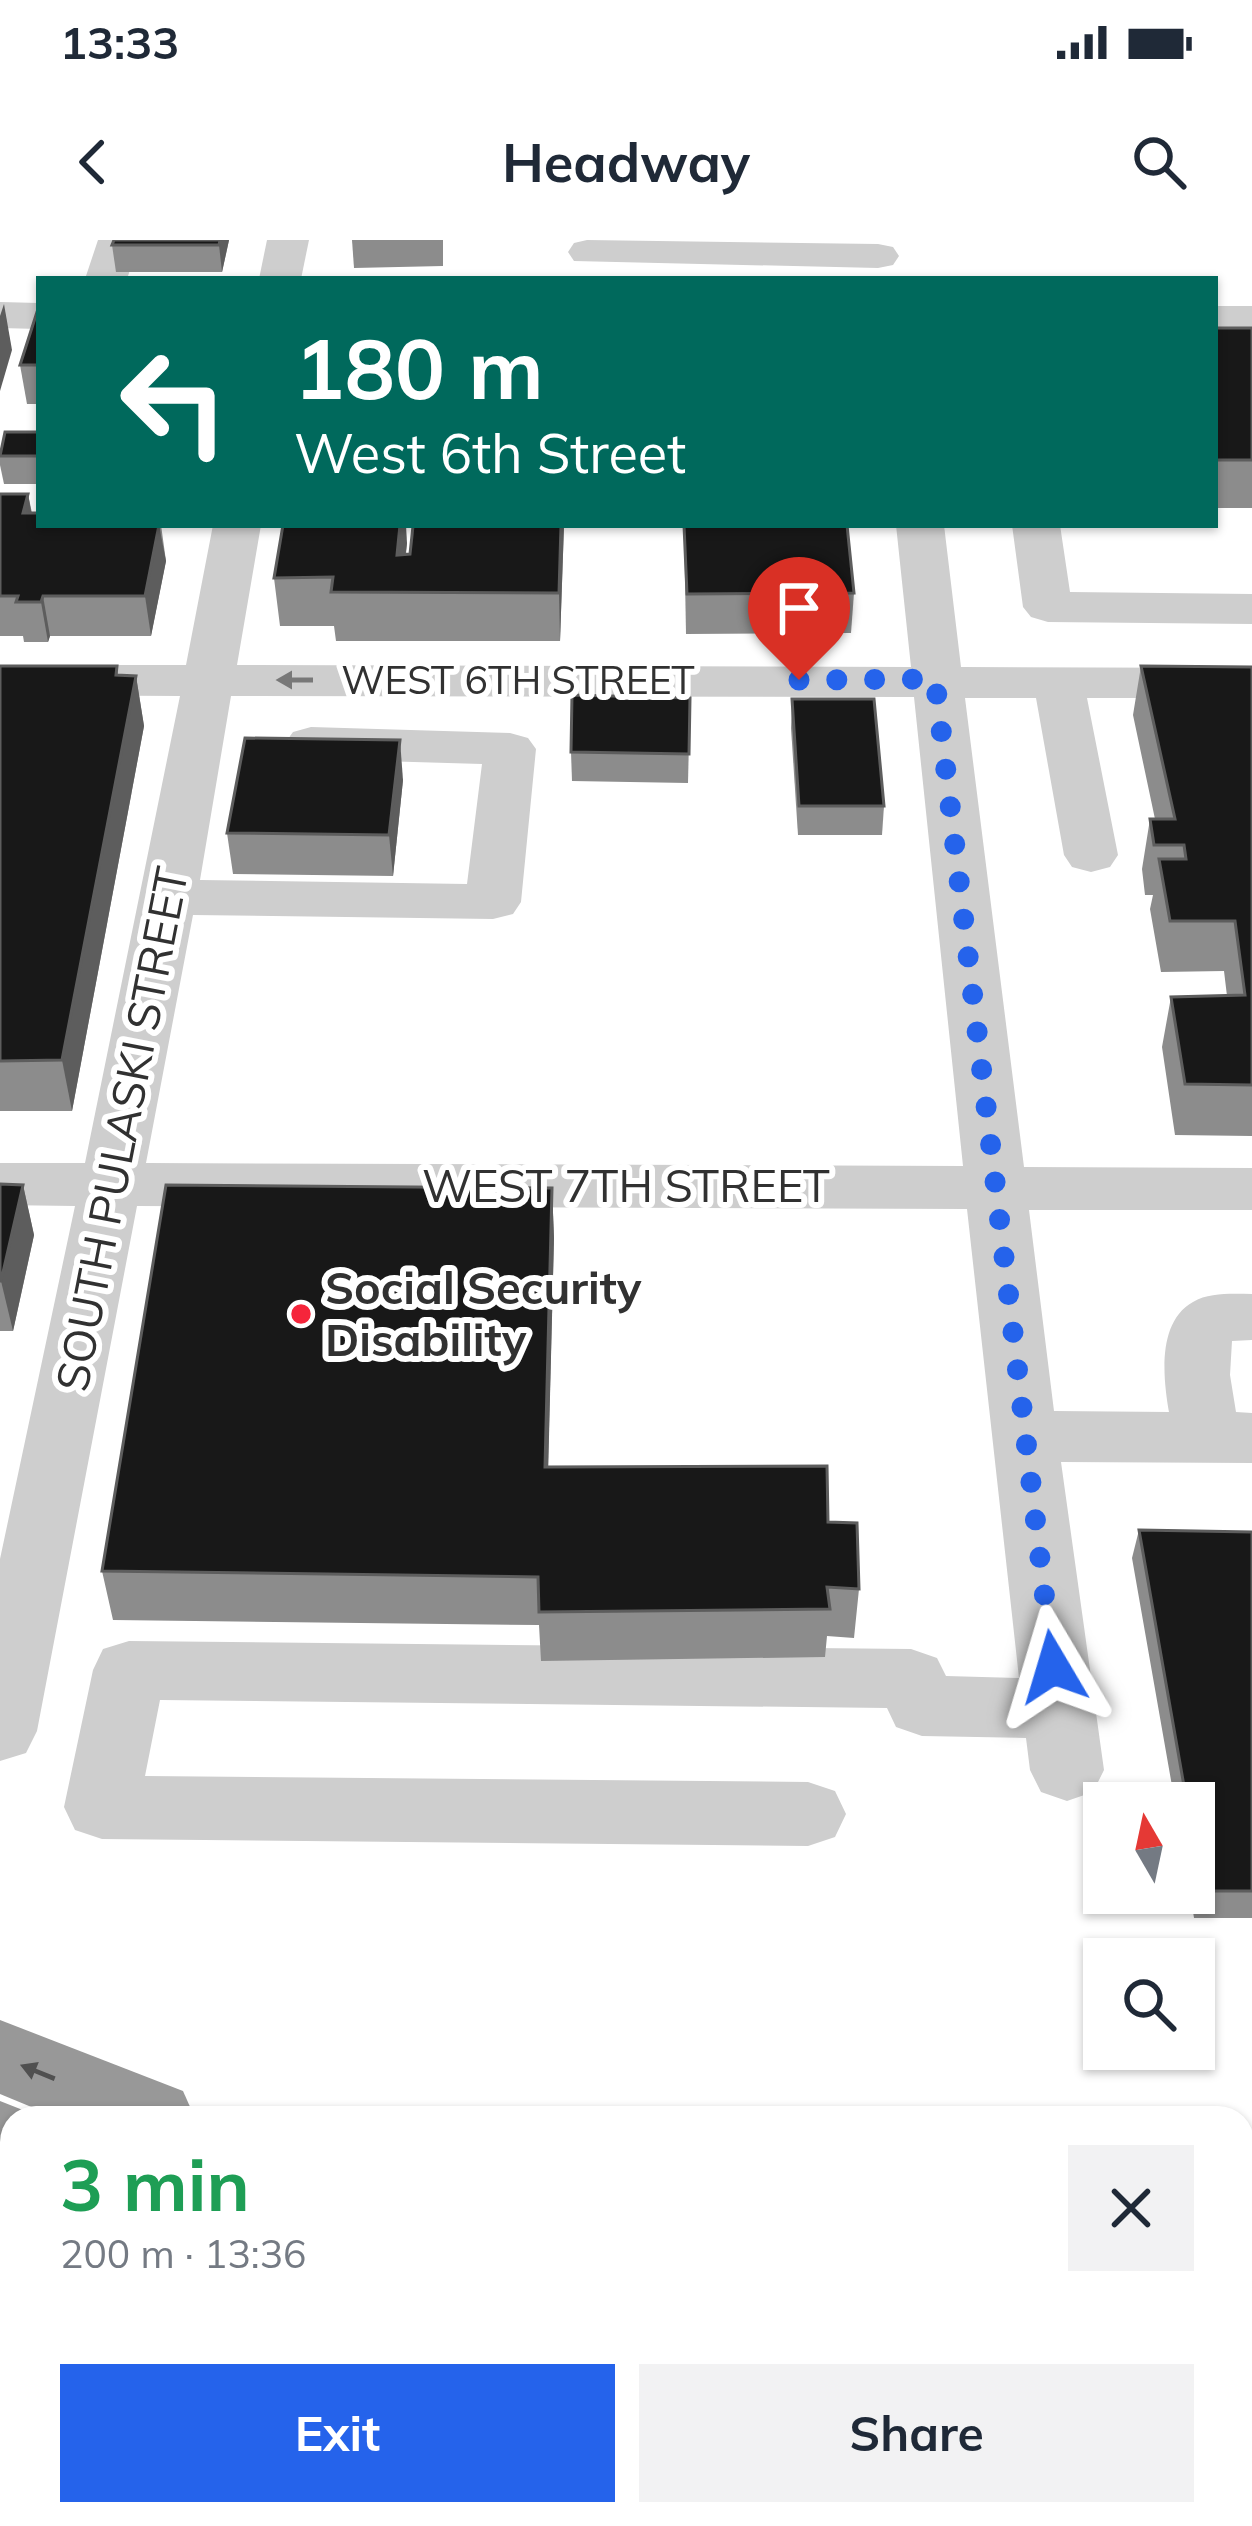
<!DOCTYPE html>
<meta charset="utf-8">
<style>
body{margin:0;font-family:Mulish,sans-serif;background:#f2f2f3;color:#1f2937;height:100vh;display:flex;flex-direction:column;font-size:45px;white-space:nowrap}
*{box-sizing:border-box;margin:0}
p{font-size:39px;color:#747a83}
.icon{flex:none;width:66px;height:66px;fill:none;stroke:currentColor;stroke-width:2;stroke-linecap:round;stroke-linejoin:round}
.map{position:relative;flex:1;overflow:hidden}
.details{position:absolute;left:0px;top:1866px;width:1254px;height:420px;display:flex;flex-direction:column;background:#fff;border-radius:36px 36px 0 0;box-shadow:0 3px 9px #0004}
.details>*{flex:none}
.banner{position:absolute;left:36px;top:36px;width:1182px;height:252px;border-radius:0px;box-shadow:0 3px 9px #0004;background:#00695c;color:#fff;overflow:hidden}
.needle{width:78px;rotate:351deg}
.buttons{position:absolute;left:1083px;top:1542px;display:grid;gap:24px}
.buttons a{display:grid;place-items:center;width:132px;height:132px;border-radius:0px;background:#fff;box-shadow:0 3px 9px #0004;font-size:60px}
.pin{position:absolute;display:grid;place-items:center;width:102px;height:102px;color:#fff;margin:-123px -51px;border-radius:50% 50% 50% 0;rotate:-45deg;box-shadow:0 0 12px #0007}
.pin .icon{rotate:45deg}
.me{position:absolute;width:132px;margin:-66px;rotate:353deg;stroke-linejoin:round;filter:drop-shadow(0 0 9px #0008)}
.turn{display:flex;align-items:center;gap:42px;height:252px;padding:0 60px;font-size:54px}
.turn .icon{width:156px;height:156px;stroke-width:2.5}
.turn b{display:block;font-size:84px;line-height:102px}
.round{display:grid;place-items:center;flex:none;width:126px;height:126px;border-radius:0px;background:#f2f2f3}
.summary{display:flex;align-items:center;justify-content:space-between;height:204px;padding:0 60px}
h1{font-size:72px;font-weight:700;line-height:90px;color:#1e9e55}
.action{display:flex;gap:24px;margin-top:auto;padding:24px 60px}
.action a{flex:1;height:138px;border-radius:0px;background:#2563eb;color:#fff;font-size:48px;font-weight:700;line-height:138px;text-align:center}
.action a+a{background:#f2f2f3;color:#1f2937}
.status{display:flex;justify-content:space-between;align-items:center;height:84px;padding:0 60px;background:#fff;direction:ltr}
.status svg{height:33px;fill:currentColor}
header{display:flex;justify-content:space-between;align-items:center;height:156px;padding:0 60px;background:#fff;font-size:54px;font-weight:700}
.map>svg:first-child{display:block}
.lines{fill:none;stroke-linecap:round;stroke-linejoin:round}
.minor{fill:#cecece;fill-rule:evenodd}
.highway{fill:#989898;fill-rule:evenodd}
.wall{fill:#8c8c8c}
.shaded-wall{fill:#5d5d5d}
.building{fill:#181818;stroke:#5d5d5d;stroke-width:3}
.oneway{fill:#787878}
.oneway2{fill:#505050}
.route{stroke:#2563eb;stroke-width:21;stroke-dasharray:0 37.8}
.poi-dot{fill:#f5253b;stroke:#fff;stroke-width:4.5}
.labels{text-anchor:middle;stroke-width:12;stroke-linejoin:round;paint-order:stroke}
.far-street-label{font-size:39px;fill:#313131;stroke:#fff}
.street-label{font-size:45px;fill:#313131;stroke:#fff}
.poi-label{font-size:45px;font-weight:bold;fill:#313131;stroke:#fff;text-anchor:start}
</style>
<div class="status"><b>13:33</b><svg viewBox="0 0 49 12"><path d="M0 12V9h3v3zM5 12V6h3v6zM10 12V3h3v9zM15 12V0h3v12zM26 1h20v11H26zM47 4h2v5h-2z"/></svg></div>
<header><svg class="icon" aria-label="back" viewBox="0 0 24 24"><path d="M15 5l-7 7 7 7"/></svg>Headway<svg class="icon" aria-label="search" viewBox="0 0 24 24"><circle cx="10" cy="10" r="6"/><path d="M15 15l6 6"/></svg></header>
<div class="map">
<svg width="1252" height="2286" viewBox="0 0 1252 2286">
<rect width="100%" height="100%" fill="#fff"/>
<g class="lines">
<g class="minor">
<polygon points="98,0 140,0 127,39 85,39"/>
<polygon points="267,0 309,0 301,39 259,39"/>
<polygon points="587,0 878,4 893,7 899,16 893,25 878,28 574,21 568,12 574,3"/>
<polygon points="0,62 39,63 39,89 0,88"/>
<rect x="1215" y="66" width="37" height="26"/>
<path d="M213,285H261L237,425L911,427L896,285H944L961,427L1252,428V458H1087L1118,615L1110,627L1091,632L1072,627L1064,615L1036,458H965L1024,927L1252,928V970H1029L1054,1171L1169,1172C1163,1138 1157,1082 1193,1062C1210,1052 1233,1054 1252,1054V1100L1232,1101L1230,1135L1236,1172L1252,1173V1223L1061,1222L1104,1530L1093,1552L1067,1561L1041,1552L1030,1530L1026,1498L922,1496L896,1487L887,1468L160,1460L145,1536L808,1542L835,1551L846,1574L835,1597L808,1606L102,1599L75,1590L64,1567L93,1430L103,1409L129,1401L911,1409L937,1418L946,1436L1019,1438L967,969L137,966L37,1491L26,1513L0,1521V1319L75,966L0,965V923H85L180,456L0,455V425H186ZM231,456L914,457L963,926L146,923L193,675L493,679L513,674L521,662L536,509L528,498L510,493L311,487L293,492L285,503L293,514L311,519L482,524L467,644L200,640Z"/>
<polygon points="1012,285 1060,285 1070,352 1252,354 1252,384 1048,382 1031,377 1023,367"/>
</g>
<g class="highway">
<polygon points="0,1780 183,1851 195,1878 58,1878 0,1854"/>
<polygon points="0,1861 43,1878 12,1878 12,1940 0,1937"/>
<polygon points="0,2071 12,2074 12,2160 0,2157"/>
<polygon points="1242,2243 1252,2247 1252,2286 1162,2286 1157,2274 1242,2274"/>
<polygon points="479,2274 604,2274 608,2286 484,2286"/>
</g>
</g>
<g class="wall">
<polygon points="114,0 229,0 222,32 116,32 112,5"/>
<polygon points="352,0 443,0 443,26 354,28"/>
<polygon points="39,72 39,164 27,164 20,125"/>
<rect x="1215" y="88" width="37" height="180"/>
<polygon points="39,192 39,244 4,244 0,225 0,210"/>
<polygon points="0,254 28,254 32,273 39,285 161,285 166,321 151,396 50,396 48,402 24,402 23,396 0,396"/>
<polygon points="564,285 560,401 336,401 334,386 280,386 274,338 407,303 406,314"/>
<polygon points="684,285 854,353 851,393 686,394"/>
<polygon points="0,426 117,426 118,435 136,436 144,486 72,871 0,871"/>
<polygon points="1141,426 1252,427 1252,896 1175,895 1162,807 1171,757 1227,756 1224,731 1161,732 1150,669 1153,655 1145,655 1142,629 1150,579 1155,579 1133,475"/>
<polygon points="690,458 688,543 572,541 571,512"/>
<polygon points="792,459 884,566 882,595 798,595 791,488"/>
<polygon points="403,540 393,636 233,634 227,593"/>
<polygon points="0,944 23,945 34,995 13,1091 0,1091"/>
<polygon points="552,948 554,998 548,1227 828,1282 859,1349 854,1398 827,1396 825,1417 541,1421 539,1385 113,1380 102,1331"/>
<polygon points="1139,1290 1252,1292 1252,1678 1194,1678 1190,1653 1194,1653 1194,1563 1175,1563 1132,1318"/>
</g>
<g class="shaded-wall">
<polygon points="220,0 229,0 222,32 219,5"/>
<polygon points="4,64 12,110 0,151 0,76"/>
<polygon points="28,254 35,293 23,273"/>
<polygon points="159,285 166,321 151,396 145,356"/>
<polygon points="400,285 406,285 407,303 401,352 397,315"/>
<polygon points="561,285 564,285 560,401 559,353"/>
<polygon points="43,356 50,396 48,402 41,362"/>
<polygon points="136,436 144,486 72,871 62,820"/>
<polygon points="400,500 403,540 393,636 389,595"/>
<polygon points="23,945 34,995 13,1091 1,1041"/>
<polygon points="552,948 554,998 547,1276 545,1227"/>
</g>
<g class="building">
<polygon points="114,0 220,0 219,5 112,5"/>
<polygon points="37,72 39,72 39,125 20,125"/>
<rect x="1215" y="88" width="37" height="132"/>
<polygon points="5,192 39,192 39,216 0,216"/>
<polygon points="0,254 28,254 23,273 39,273 39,285 159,285 145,356 43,356 41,362 16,362 18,356 0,356"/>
<polygon points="283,285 400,285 397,315 410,314 413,286 561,285 559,353 331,352 333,337 274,338"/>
<polygon points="684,285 847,285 854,353 687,354"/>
<polygon points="0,426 117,426 116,435 136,436 62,820 0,821"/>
<polygon points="1141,426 1252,427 1252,845 1185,844 1171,757 1245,755 1235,681 1170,681 1159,619 1186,619 1184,605 1154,605 1150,579 1175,579"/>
<polygon points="572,455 690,458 689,514 571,512"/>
<polygon points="792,459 874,459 884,566 799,566"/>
<polygon points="245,498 400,500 389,595 227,593"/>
<polygon points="0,944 23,945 1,1041 0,1041"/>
<polygon points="166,945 552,948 545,1227 827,1226 828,1282 857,1283 859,1349 827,1347 830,1369 539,1372 538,1337 102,1331"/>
<polygon points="1139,1290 1252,1292 1252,1651 1202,1651 1194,1604 1194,1563 1187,1563"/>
</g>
<defs><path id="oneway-solid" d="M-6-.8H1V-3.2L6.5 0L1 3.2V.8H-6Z" transform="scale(3)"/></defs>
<use class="oneway" href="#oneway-solid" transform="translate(295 440) rotate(180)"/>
<use class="oneway2" href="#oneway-solid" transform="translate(38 1832) rotate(-158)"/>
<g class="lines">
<polyline class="route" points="799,440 935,439 1053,1427"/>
</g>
<circle class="poi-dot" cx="301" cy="1074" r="12"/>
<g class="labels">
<g class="far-street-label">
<text x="518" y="454">WEST 6TH STREET</text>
</g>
<g class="street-label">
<text transform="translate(122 889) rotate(-79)" y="16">SOUTH PULASKI STREET</text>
<text x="626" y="962">WEST 7TH STREET</text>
</g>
<g class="poi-label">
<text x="325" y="1064">Social Security<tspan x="325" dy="52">Disability</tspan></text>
</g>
</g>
</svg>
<div class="buttons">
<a><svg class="needle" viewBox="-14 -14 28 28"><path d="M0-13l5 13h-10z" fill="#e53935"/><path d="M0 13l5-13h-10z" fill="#747a83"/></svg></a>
<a><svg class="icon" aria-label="search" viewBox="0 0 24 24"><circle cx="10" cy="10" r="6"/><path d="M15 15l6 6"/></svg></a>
</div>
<div class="pin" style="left:799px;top:440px;background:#d93025"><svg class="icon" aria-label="arrive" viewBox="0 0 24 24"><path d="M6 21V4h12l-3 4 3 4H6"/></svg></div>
<svg class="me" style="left:1053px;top:1427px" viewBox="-20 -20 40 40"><path d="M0-17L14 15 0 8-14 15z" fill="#2563eb" stroke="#fff" stroke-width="4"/></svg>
<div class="banner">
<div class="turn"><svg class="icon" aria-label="left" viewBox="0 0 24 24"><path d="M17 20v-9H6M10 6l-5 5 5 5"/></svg><div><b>180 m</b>West 6th Street</div></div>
</div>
<section class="details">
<div class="summary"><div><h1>3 min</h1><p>200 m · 13:36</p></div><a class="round"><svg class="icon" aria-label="close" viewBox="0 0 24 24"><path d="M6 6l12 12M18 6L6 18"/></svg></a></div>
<div class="action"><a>Exit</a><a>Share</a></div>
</section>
</div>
